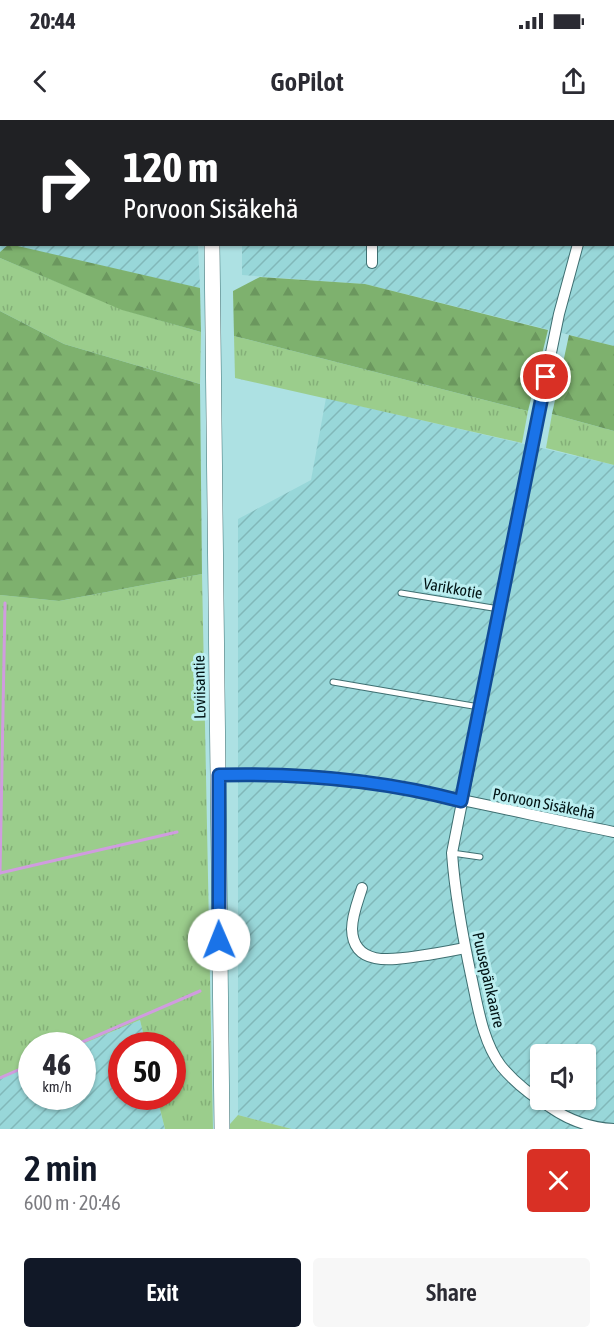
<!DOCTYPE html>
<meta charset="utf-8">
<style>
body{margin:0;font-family:"Asap Condensed",sans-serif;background:#f7f7f7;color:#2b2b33;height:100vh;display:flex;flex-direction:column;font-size:22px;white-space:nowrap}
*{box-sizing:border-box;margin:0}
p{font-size:20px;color:#7c7c81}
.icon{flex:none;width:33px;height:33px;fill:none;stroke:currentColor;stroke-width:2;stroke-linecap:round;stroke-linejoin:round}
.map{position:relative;height:1009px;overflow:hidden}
.details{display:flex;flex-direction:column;background:#fff;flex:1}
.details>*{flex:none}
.hud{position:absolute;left:0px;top:0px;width:615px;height:126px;box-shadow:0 2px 4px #0004;background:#202124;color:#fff;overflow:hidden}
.tools{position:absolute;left:530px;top:924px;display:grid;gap:12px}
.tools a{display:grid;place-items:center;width:66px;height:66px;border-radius:6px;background:#fff;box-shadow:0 2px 4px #0004;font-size:30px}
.speed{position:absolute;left:18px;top:912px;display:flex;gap:12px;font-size:30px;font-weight:700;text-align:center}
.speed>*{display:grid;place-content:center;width:78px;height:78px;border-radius:50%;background:#fff;box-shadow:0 2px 4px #0004;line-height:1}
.speed small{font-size:15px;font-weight:400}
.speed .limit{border:9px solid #d22;background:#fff;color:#111}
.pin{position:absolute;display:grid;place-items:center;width:51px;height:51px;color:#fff;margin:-26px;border:3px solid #fff;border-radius:50%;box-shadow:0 2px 6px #0007}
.me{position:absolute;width:66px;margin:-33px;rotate:359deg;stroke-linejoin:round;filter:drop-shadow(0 0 4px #0008)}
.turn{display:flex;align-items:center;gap:21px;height:126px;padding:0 24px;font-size:27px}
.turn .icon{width:78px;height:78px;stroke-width:2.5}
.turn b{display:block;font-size:42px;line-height:51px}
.round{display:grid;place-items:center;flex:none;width:63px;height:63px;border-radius:6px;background:#f7f7f7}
.headline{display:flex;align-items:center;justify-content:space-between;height:102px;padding:0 24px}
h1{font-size:36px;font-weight:600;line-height:45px;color:#111827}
.action{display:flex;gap:12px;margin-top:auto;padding:12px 24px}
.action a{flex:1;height:69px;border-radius:6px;background:#111827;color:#fff;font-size:24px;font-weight:600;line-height:69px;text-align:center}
.action a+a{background:#f7f7f7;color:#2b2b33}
.status{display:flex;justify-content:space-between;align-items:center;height:42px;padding:0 30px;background:#fff;direction:ltr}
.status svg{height:16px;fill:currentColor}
header{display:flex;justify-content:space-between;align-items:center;height:78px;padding:0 24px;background:#fff;font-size:27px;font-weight:600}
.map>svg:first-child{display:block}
.industrial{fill:url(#industrial-furrows);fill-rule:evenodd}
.grass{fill:url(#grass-tufts)}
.forest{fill:url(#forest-firs)}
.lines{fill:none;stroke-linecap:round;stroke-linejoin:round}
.stream{stroke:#d09cdf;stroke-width:3}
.lane-casing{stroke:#3e6f71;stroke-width:7}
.street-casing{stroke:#3e6f71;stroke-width:12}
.secondary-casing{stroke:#3e6f71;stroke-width:16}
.lane{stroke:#fff;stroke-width:5}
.street{stroke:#fff;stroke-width:10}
.secondary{stroke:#fff;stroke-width:15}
.route-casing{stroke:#114b97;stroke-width:15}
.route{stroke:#1a73e8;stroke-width:10}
.labels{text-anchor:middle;stroke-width:6;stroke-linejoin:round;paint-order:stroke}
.street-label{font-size:16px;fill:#011314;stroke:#baeef0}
</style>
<div class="status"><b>20:44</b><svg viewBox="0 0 49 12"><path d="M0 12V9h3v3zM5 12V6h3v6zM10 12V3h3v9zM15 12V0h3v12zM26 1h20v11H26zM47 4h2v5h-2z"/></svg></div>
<header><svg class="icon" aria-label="back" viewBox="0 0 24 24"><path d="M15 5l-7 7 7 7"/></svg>GoPilot<svg class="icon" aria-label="share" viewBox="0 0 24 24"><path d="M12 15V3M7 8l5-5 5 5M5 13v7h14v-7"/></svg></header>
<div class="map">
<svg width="614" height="1009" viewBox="0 0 614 1009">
<defs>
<pattern id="industrial-furrows" width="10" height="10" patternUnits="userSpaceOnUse" patternTransform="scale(1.5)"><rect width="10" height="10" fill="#98d7d9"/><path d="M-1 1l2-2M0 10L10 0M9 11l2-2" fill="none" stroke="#81b8b9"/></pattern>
<pattern id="grass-tufts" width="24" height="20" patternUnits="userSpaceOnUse" patternTransform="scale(1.5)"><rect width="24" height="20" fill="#9bcd8c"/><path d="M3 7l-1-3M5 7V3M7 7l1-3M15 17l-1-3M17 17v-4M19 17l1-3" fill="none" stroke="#84af78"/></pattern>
<pattern id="forest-firs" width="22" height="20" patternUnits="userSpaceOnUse" patternTransform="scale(1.5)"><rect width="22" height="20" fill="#7eb16e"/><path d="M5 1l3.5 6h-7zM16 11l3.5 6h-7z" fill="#6b975e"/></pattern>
</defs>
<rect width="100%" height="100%" fill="#ade1e3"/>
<g class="industrial">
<polygon points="0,0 195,0 195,2 2,2 2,124 8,125 0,132"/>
<polygon points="240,0 614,0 614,226 365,164 242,155 242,125 614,124 614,2"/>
<polygon points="9,125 198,125 200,168 199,168"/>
<path d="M326,278L614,345V1009H292L238,995V399L311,360ZM540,934H585V980H540Z"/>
<polygon points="140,900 146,925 122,926 122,976 157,977 165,1009 0,1009 0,959 31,946 32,976 82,976 82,926 80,925"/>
</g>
<g class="grass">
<polygon points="0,138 124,190 201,212 200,264 64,224 0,191"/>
<polygon points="234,216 528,291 522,323 235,258"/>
<polygon points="552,294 614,311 614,345 546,328"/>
<polygon points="202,454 213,1009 165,1009 157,977 172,976 172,926 146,925 140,900 80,925 32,926 31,946 0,959 0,475 59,481"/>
<polygon points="238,995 292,1009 230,1009 230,1004"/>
</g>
<g class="forest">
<polygon points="9,124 200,168 201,212 122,190 0,138 0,132"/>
<polygon points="260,157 365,164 548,210 528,291 234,216 233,171"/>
<polygon points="0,191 64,224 200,264 202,454 59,481 0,475"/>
<polygon points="569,215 614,226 614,311 552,294"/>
</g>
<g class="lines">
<g class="stream">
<polyline points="0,753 5,483"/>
<polyline points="0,753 177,712"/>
<polyline points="73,926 200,871"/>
<polyline points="0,958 32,944"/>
</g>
<defs>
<g id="lane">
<polyline points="401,473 499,489"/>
<polyline points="333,562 479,587"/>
<polyline points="452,733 480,737"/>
</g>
<g id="street">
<polyline points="370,0 370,2"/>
<polyline points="145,2 145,0"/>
<polyline points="614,12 614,10"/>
<polyline points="372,124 372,143"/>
<path d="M578,124L559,194L538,296L452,733C455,776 463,818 472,860C478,888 483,922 501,946C515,963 532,976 550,987C570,1001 590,1008 614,1009"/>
<path d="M219,655C254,654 289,653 323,657C421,668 518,693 614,712"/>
<path d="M362,768C358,781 352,795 352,809C353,847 393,840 419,836C434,834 450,831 465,828"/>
</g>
<g id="secondary">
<polyline points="212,0 212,2"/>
<polyline points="212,124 222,1009"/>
</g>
</defs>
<use href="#lane" class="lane-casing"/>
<use href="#street" class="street-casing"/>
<use href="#secondary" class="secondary-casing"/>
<use href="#lane" class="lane"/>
<use href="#street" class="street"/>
<use href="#secondary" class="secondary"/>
</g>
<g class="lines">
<defs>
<path id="route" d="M219,820V655C300,653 382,660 461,681L546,257"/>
</defs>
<use href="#route" class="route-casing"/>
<use href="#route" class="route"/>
</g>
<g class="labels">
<g class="street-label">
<text transform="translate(453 468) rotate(10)" y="6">Varikkotie</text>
<text transform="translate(199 567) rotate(-91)" y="6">Loviisantie</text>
<text transform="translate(544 683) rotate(11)" y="6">Porvoon Sisäkehä</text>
<text transform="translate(489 860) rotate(77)" y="6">Puusepänkaarre</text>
</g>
</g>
</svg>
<div class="tools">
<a><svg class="icon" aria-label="sound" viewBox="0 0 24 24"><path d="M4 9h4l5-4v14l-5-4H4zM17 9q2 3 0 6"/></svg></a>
</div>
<div class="speed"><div>46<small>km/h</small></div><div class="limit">50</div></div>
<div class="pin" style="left:546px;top:257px;background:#d93025"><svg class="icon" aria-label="arrive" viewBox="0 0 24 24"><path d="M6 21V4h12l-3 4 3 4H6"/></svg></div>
<svg class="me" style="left:219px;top:820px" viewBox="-20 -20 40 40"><circle r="19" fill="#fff"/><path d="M0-13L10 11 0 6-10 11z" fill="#1a73e8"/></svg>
<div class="hud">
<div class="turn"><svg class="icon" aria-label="right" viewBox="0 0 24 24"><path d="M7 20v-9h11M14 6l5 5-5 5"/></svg><div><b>120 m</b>Porvoon Sisäkehä</div></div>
</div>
</div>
<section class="details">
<div class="headline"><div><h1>2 min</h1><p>600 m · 20:46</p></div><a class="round" style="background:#d93025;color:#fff"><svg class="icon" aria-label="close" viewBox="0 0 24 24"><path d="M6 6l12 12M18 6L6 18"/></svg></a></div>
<div class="action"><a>Exit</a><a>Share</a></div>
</section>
